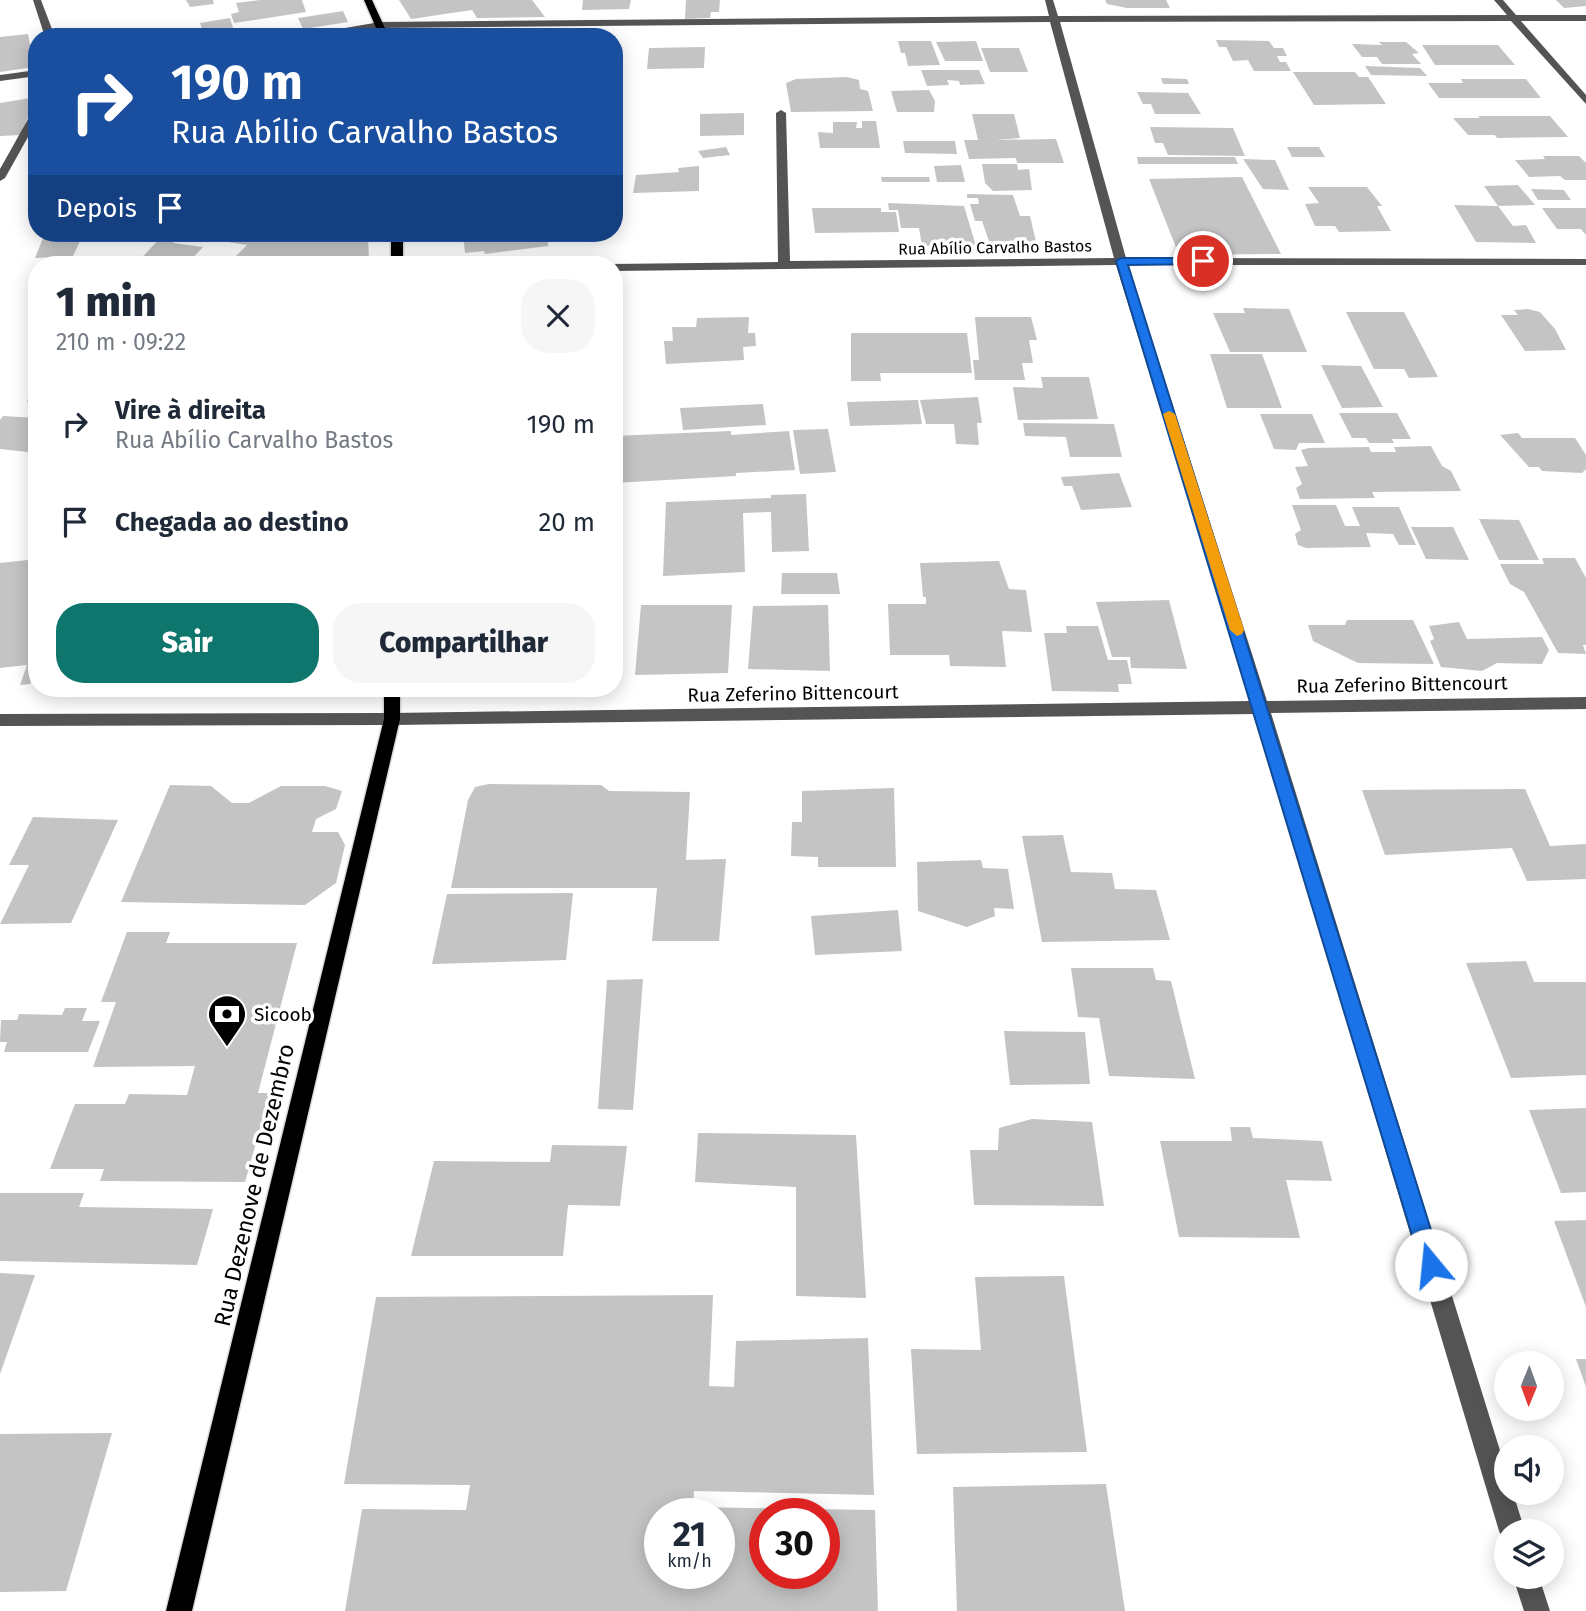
<!DOCTYPE html>
<html lang="pt">
<meta charset="utf-8">
<style>
body{margin:0;font-family:"Fira Sans",sans-serif;background:#f6f6f7;color:#1f2937;height:100vh;display:flex;flex-direction:column;font-size:26px;white-space:nowrap}
*{box-sizing:border-box;margin:0}
p{font-size:23px;color:#747a83}
.icon{flex:none;width:38px;height:38px;fill:none;stroke:currentColor;stroke-width:2;stroke-linecap:round;stroke-linejoin:round}
.map{position:relative;flex:1;overflow:hidden}
.details{position:absolute;left:28px;top:256px;width:595px;height:441px;display:flex;flex-direction:column;background:#fff;border-radius:28px;box-shadow:0 4px 18px #0003}
.details>*{flex:none}
.hud{position:absolute;left:28px;top:28px;width:595px;height:214px;border-radius:28px;box-shadow:0 4px 18px #0003;background:#1a4fa0;color:#fff;overflow:hidden}
.needle{width:46px;rotate:181deg}
.fabs{position:absolute;left:1494px;top:1351px;display:grid;gap:14px}
.fabs a{display:grid;place-items:center;width:70px;height:70px;border-radius:50%;background:#fff;box-shadow:0 4px 18px #0003;font-size:35px}
.speed{position:absolute;left:644px;top:1498px;display:flex;gap:14px;font-size:35px;font-weight:700;text-align:center}
.speed>*{display:grid;place-content:center;width:91px;height:91px;border-radius:50%;background:#fff;box-shadow:0 4px 18px #0003;line-height:1}
.speed small{font-size:18px;font-weight:400}
.speed .limit{border:10px solid #d22;background:#fff;color:#111}
.pin{position:absolute;display:grid;place-items:center;width:60px;height:60px;color:#fff;margin:-30px;border:4px solid #fff;border-radius:50%;box-shadow:0 2px 7px #0007}
.me{position:absolute;width:77px;margin:-38px;rotate:343deg;stroke-linejoin:round;filter:drop-shadow(0 0 5px #0008)}
.turn{display:flex;align-items:center;gap:24px;height:147px;padding:0 28px;font-size:32px}
.turn .icon{width:91px;height:91px;stroke-width:2.5}
.turn b{display:block;font-size:49px;line-height:60px}
.then{display:flex;align-items:center;height:66px;padding:0 28px;background:#0003;gap:14px;font-size:26px}
.round{display:grid;place-items:center;flex:none;width:74px;height:74px;border-radius:28px;background:#f6f6f7}
.headline{display:flex;align-items:center;justify-content:space-between;height:119px;padding:0 28px}
h1{font-size:42px;font-weight:800;line-height:52px}
.cta{display:flex;gap:14px;margin-top:auto;padding:14px 28px}
.cta a{flex:1;height:80px;border-radius:28px;background:#0f766e;color:#fff;font-size:28px;font-weight:800;line-height:80px;text-align:center}
.cta a+a{background:#f6f6f7;color:#1f2937}
ul{padding:0;list-style:none}
li{display:flex;align-items:center;gap:21px;height:98px;padding:0 28px}
li div{flex:1}
li b{display:block;font-size:26px}
li em{font-style:normal}
.map>svg:first-child{display:block}
.building{fill:#c4c4c4;fill-rule:evenodd}
.lines{fill:none;stroke-linecap:round;stroke-linejoin:round}
.major-casing{stroke:#dbdbdb;stroke-width:3}
.minor{fill:#545454;fill-rule:evenodd}
.major{fill:#000;fill-rule:evenodd}
.route{fill:#1a73e8;stroke:#114b97;stroke-width:2}
.slow{fill:#f59e0b}
.labels{text-anchor:middle;stroke-width:7;stroke-linejoin:round;paint-order:stroke}
.far-street-label{font-size:16px;fill:#000;stroke:#fff}
.street-label{font-size:19px;fill:#000;stroke:#fff}
.poi-label{font-size:19px;fill:#000;stroke:#fff;text-anchor:start}
.near-street-label{font-size:23px;fill:#000;stroke:#fff}
</style>
<div class="map">
<svg width="1586" height="1611" viewBox="0 0 1586 1611">
<rect width="100%" height="100%" fill="#fff"/>
<g class="building">
<polygon points="186,0 213,0 214,4 190,7"/>
<polygon points="260,0 302,0 306,12 234,23 231,14 239,12 236,3"/>
<polygon points="399,0 532,0 545,17 477,18 472,10 411,19"/>
<polygon points="583,0 631,0 629,9 582,10"/>
<polygon points="686,0 720,0 719,12 711,12 710,18 685,19"/>
<polygon points="1105,0 1166,0 1170,8 1127,8 1107,4"/>
<polygon points="1556,0 1586,0 1586,6 1564,8"/>
<polygon points="343,11 348,22 303,29 298,18"/>
<polygon points="230,18 233,28 203,32 200,23"/>
<polygon points="28,34 34,67 0,72 0,37"/>
<polygon points="1216,40 1269,41 1274,48 1283,48 1287,56 1277,56 1280,62 1286,62 1291,71 1254,71 1248,60 1233,61 1226,47 1219,47"/>
<polygon points="898,41 931,41 940,65 908,66 905,53 901,53"/>
<polygon points="976,41 983,61 945,61 936,42"/>
<polygon points="1379,42 1406,42 1419,53 1412,54 1421,64 1382,64 1377,57 1362,57 1352,44 1382,45"/>
<polygon points="1422,45 1498,45 1515,65 1435,65"/>
<polygon points="614,47 623,47 619,65 614,65"/>
<polygon points="705,47 704,68 647,69 649,48"/>
<polygon points="981,48 1019,48 1028,72 990,72"/>
<polygon points="1365,66 1420,68 1427,76 1371,75"/>
<polygon points="921,70 979,70 985,84 960,85 959,81 947,80 949,85 927,86"/>
<polygon points="1293,72 1355,72 1359,77 1368,77 1386,104 1314,105"/>
<polygon points="847,77 859,80 860,89 868,91 873,111 791,112 786,83 796,79"/>
<polygon points="1161,78 1187,79 1189,84 1163,84"/>
<polygon points="1461,79 1526,79 1541,98 1439,98 1428,83 1463,83"/>
<polygon points="929,90 935,101 934,112 897,112 891,91"/>
<polygon points="1137,92 1188,93 1201,114 1155,114 1151,104 1143,104"/>
<polygon points="37,97 20,135 0,136 0,103"/>
<polygon points="744,113 744,135 700,136 700,114"/>
<polygon points="972,114 1014,114 1020,138 995,140 1056,139 1064,163 1017,163 1016,158 969,159 964,140 978,140"/>
<polygon points="1478,116 1550,116 1568,137 1497,138 1495,135 1468,135 1453,118 1480,118"/>
<polygon points="862,121 876,121 880,148 820,148 818,132 833,133 833,122 857,122 856,128 862,128"/>
<polygon points="1150,127 1233,128 1245,156 1168,155 1163,143 1155,143"/>
<polygon points="903,141 955,141 957,154 905,153"/>
<polygon points="726,147 730,155 703,158 698,151"/>
<polygon points="1287,147 1319,147 1325,157 1292,157"/>
<polygon points="1543,156 1579,156 1586,163 1586,180 1565,180 1560,176 1529,177 1515,160 1545,159"/>
<polygon points="1137,157 1235,157 1238,164 1138,164"/>
<polygon points="1243,159 1275,160 1289,190 1263,189"/>
<polygon points="982,164 1017,164 1018,170 1029,169 1032,190 993,191 985,183"/>
<polygon points="961,165 965,182 937,182 934,166"/>
<polygon points="699,166 699,191 633,193 636,175 679,172 678,168"/>
<polygon points="881,177 929,177 930,182 882,182"/>
<polygon points="1242,177 1281,254 1179,255 1149,179"/>
<polygon points="1518,185 1535,205 1498,206 1484,186"/>
<polygon points="1308,187 1367,187 1382,206 1377,206 1391,231 1339,232 1335,226 1315,226 1305,204 1319,203"/>
<polygon points="1531,189 1564,190 1571,200 1538,200"/>
<polygon points="967,194 1013,195 1020,216 1030,216 1037,246 991,247 982,221 975,221 970,204 979,204 978,198 967,198"/>
<polygon points="888,203 964,206 976,246 922,246 919,228 901,228 898,210 889,210"/>
<polygon points="1454,205 1498,206 1513,226 1526,225 1536,243 1476,242"/>
<polygon points="812,208 881,208 881,212 896,212 899,232 815,233"/>
<polygon points="1542,208 1586,208 1586,235 1581,229 1557,229"/>
<polygon points="45,233 84,233 73,256 35,258"/>
<polygon points="173,233 368,233 369,262 362,261 362,264 228,264 247,245"/>
<polygon points="463,233 549,233 548,246 485,254 484,251 465,253"/>
<polygon points="161,237 176,239 173,243 203,247 187,264 137,263"/>
<polygon points="1243,308 1289,309 1307,352 1230,352 1213,313 1245,313"/>
<polygon points="1528,309 1540,312 1555,329 1566,350 1525,351 1501,315 1518,315 1514,310"/>
<polygon points="1346,312 1404,312 1438,377 1409,378 1404,369 1374,369"/>
<polygon points="749,317 748,333 755,333 756,346 743,347 744,360 666,364 664,341 673,341 672,327 696,327 697,318"/>
<polygon points="975,317 1031,317 1037,340 1029,340 1033,363 1022,363 1025,380 975,380 973,360 979,360"/>
<polygon points="851,333 967,333 972,373 880,373 881,381 851,381"/>
<polygon points="1210,354 1262,354 1282,408 1227,408"/>
<polygon points="1321,365 1361,366 1383,407 1342,408"/>
<polygon points="1041,377 1089,377 1098,419 1018,420 1013,387 1043,388"/>
<polygon points="33,379 37,379 37,401 27,402"/>
<polygon points="978,397 982,423 977,423 979,445 956,444 954,424 926,424 920,400"/>
<polygon points="918,400 922,424 850,426 847,402"/>
<polygon points="763,404 766,425 683,430 680,408"/>
<polygon points="1339,413 1397,413 1411,439 1392,439 1394,443 1369,443 1366,438 1352,438"/>
<polygon points="1260,414 1312,414 1325,443 1299,443 1296,450 1274,449"/>
<polygon points="3,416 37,418 37,453 0,449 0,420"/>
<polygon points="1023,423 1114,424 1122,457 1070,457 1066,437 1025,436"/>
<polygon points="828,429 836,472 800,474 793,430"/>
<polygon points="731,431 731,435 789,431 795,470 736,473 736,476 614,483 614,436"/>
<polygon points="1518,433 1522,438 1575,438 1586,455 1586,469 1582,473 1542,471 1539,467 1529,467 1500,435"/>
<polygon points="1431,446 1442,466 1451,471 1461,491 1372,492 1375,498 1300,499 1296,488 1302,484 1295,467 1308,466 1301,450 1309,448 1369,447 1371,452 1396,452 1394,447"/>
<polygon points="1119,473 1132,507 1081,510 1072,486 1064,486 1061,477"/>
<polygon points="806,494 809,551 772,552 771,512 743,513 745,572 663,576 666,502 771,498 771,495"/>
<polygon points="1292,505 1336,505 1345,526 1360,526 1352,507 1399,507 1416,545 1399,545 1393,534 1366,533 1371,547 1306,548 1298,545 1295,534 1301,530"/>
<polygon points="1479,519 1519,520 1539,560 1499,560"/>
<polygon points="1411,527 1453,527 1469,560 1426,559"/>
<polygon points="1542,558 1575,558 1586,578 1586,645 1583,645 1586,654 1558,653 1524,592 1510,584 1500,564 1544,564"/>
<polygon points="37,559 33,585 37,585 37,602 30,627 37,627 37,661 30,684 20,685 27,665 0,668 0,563"/>
<polygon points="999,561 1009,589 1026,590 1032,632 1002,631 1006,667 950,666 949,655 890,655 888,604 926,604 926,597 923,597 920,563"/>
<polygon points="782,573 837,573 840,594 781,594"/>
<polygon points="1169,600 1187,669 1131,668 1130,657 1112,657 1096,602"/>
<polygon points="641,605 732,605 728,673 635,675"/>
<polygon points="828,605 830,671 748,669 753,606"/>
<polygon points="1347,620 1413,620 1434,664 1358,663 1313,641 1308,625 1345,625"/>
<polygon points="1459,622 1467,639 1542,637 1549,650 1542,664 1497,663 1482,671 1441,667 1430,641 1434,639 1429,626"/>
<polygon points="1066,626 1098,626 1108,660 1127,660 1132,684 1118,684 1119,692 1052,691 1044,633 1067,633"/>
<polygon points="471,688 604,688 604,691 490,693 477,692"/>
<polygon points="489,784 601,785 609,791 690,792 686,860 726,859 719,941 652,941 657,888 451,888 468,800 475,787"/>
<polygon points="170,785 211,786 232,803 249,803 281,786 325,786 342,791 336,809 316,819 312,832 338,832 345,845 336,883 305,905 121,902"/>
<polygon points="894,788 896,867 818,867 818,857 791,856 792,822 802,822 802,791"/>
<polygon points="1525,789 1550,846 1586,844 1586,879 1527,881 1512,848 1385,855 1362,790"/>
<polygon points="33,817 118,820 71,923 0,924 29,865 9,865"/>
<polygon points="1063,835 1071,872 1112,873 1115,889 1156,890 1170,940 1042,942 1022,836"/>
<polygon points="981,860 983,868 1008,869 1014,909 994,908 995,916 967,927 918,911 917,862"/>
<polygon points="573,893 566,960 432,964 447,894"/>
<polygon points="898,910 902,951 815,955 811,916"/>
<polygon points="127,932 170,932 166,943 297,943 258,1093 270,1093 245,1182 100,1181 104,1169 50,1169 75,1104 125,1104 129,1094 187,1095 195,1066 93,1067 116,1002 101,1002"/>
<polygon points="1526,961 1534,982 1586,982 1586,1075 1511,1078 1466,963"/>
<polygon points="1071,968 1153,968 1156,980 1171,981 1195,1079 1109,1076 1099,1018 1078,1017"/>
<polygon points="643,979 633,1110 598,1109 607,980"/>
<polygon points="65,1008 87,1008 82,1021 100,1021 88,1052 4,1052 7,1042 0,1042 1,1020 17,1020 19,1014 62,1015"/>
<polygon points="1004,1031 1085,1032 1090,1084 1010,1085"/>
<polygon points="1586,1108 1586,1192 1561,1193 1529,1110"/>
<polygon points="1032,1119 1092,1122 1104,1206 974,1205 970,1150 998,1150 999,1128"/>
<polygon points="1230,1127 1250,1127 1253,1138 1322,1141 1332,1181 1286,1180 1300,1238 1179,1237 1160,1141 1232,1141"/>
<polygon points="698,1133 856,1135 866,1298 796,1296 796,1187 695,1182"/>
<polygon points="552,1145 627,1146 620,1206 568,1205 563,1256 411,1256 434,1161 550,1162"/>
<polygon points="0,1193 84,1193 79,1207 213,1209 197,1265 0,1261"/>
<polygon points="1586,1220 1586,1307 1554,1221"/>
<polygon points="0,1273 35,1275 0,1374"/>
<polygon points="1064,1276 1087,1452 917,1454 911,1349 981,1350 975,1277"/>
<path d="M713,1295L709,1386L734,1387L736,1341L868,1338L874,1495L694,1491L693,1507L875,1510L878,1611H345L362,1509L466,1510L470,1485L344,1484L376,1297ZM660,1514H719V1573H660ZM765,1514H824V1573H765Z"/>
<polygon points="1576,1359 1586,1359 1586,1387"/>
<polygon points="112,1433 66,1591 0,1592 0,1434"/>
<polygon points="1106,1484 1125,1611 957,1611 953,1487"/>
</g>
<g class="lines">
<defs>
<g id="major">
<polygon points="364,0 372,0 389,37 380,37"/>
<rect x="391" y="233" width="12" height="31"/>
<polygon points="384,688 400,688 400,719 192,1611 166,1611 384,719"/>
</g>
</defs>
<use href="#major" class="major-casing"/>
<g class="minor">
<polygon points="33,0 41,0 55,37 45,37"/>
<polygon points="1045,0 1053,0 1058,16 1507,15 1494,0 1503,0 1516,15 1586,15 1586,21 1521,21 1586,95 1586,104 1511,21 1060,22 1126,258 1586,259 1586,265 1128,265 1267,701 1586,697 1586,709 1271,713 1507,1473 1507,1493 1513,1493 1525,1531 1507,1531 1507,1541 1503,1540 1499,1531 1255,714 392,725 0,726 0,714 392,713 1251,701 1116,265 614,271 614,264 611,264 778,262 776,113 781,110 786,113 790,261 1114,258 1050,22 380,28 317,37 292,37 380,22 1049,16"/>
<polygon points="37,70 37,76 0,81 0,75"/>
<polygon points="37,109 37,121 5,178 0,181 0,169 32,112"/>
<polygon points="1513,1577 1539,1577 1550,1611 1524,1611"/>
</g>
<use href="#major" class="major"/>
</g>
<polygon class="route" points="1203,258 1207,259 1207,264 1128,265 1442,1265 1439,1273 1431,1276 1424,1273 1421,1265 1116,261 1121,258"/>
<polygon class="slow" points="1169,411 1175,414 1244,630 1242,634 1237,636 1230,630 1163,414"/>
<defs>
<symbol id="bank-pin" viewBox="-11 -11 22 30"><path d="M0 17L-7.5 6A9.5 9.5 0 1 1 7.5 6Z" fill="#000" stroke="#fff"/><path d="M-6-4H6V4H-6ZM0-2.3a2.3 2.3 0 1 0 0 4.6a2.3 2.3 0 1 0 0-4.6Z" fill="#fff"/></symbol>
</defs>
<g fill-rule="evenodd">
<use href="#bank-pin" x="205" y="992" width="44" height="60"/>
</g>
<g class="labels">
<g class="far-street-label">
<text transform="translate(995 247) rotate(-1)" y="6">Rua Abílio Carvalho Bastos</text>
</g>
<g class="street-label">
<text transform="translate(1402 684) rotate(-1)" y="7">Rua Zeferino Bittencourt</text>
<text transform="translate(793 693) rotate(-1)" y="7">Rua Zeferino Bittencourt</text>
</g>
<g class="poi-label">
<text x="254" y="1021">Sicoob</text>
</g>
<g class="near-street-label">
<text transform="translate(254 1185) rotate(-77)" y="8">Rua Dezenove de Dezembro</text>
</g>
</g>
</svg>
<div class="fabs">
<a><svg class="needle" viewBox="-14 -14 28 28"><path d="M0-13l5 13h-10z" fill="#e53935"/><path d="M0 13l5-13h-10z" fill="#747a83"/></svg></a>
<a><svg class="icon" aria-label="sound" viewBox="0 0 24 24"><path d="M4 9h4l5-4v14l-5-4H4zM17 9q2 3 0 6"/></svg></a>
<a><svg class="icon" aria-label="layers" viewBox="0 0 24 24"><path d="M12 4l9 5-9 5-9-5zM3 14l9 5 9-5"/></svg></a>
</div>
<div class="speed"><div>21<small>km/h</small></div><div class="limit">30</div></div>
<div class="pin" style="left:1203px;top:261px;background:#d93025"><svg class="icon" aria-label="arrive" viewBox="0 0 24 24"><path d="M6 21V4h12l-3 4 3 4H6"/></svg></div>
<svg class="me" style="left:1431px;top:1265px" viewBox="-20 -20 40 40"><circle r="19" fill="#fff"/><path d="M0-13L10 11 0 6-10 11z" fill="#1a73e8"/></svg>
<div class="hud">
<div class="turn"><svg class="icon" aria-label="right" viewBox="0 0 24 24"><path d="M7 20v-9h11M14 6l5 5-5 5"/></svg><div><b>190 m</b>Rua Abílio Carvalho Bastos</div></div>
<div class="then">Depois<svg class="icon" aria-label="arrive" viewBox="0 0 24 24"><path d="M6 21V4h12l-3 4 3 4H6"/></svg></div>
</div>
<section class="details">
<div class="headline"><div><h1>1 min</h1><p>210 m · 09:22</p></div><a class="round"><svg class="icon" aria-label="close" viewBox="0 0 24 24"><path d="M6 6l12 12M18 6L6 18"/></svg></a></div>
<ul>
<li><svg class="icon" aria-label="right" viewBox="0 0 24 24"><path d="M7 20v-9h11M14 6l5 5-5 5"/></svg><div><b>Vire à direita</b><p>Rua Abílio Carvalho Bastos</p></div><em>190 m</em></li>
<li><svg class="icon" aria-label="arrive" viewBox="0 0 24 24"><path d="M6 21V4h12l-3 4 3 4H6"/></svg><div><b>Chegada ao destino</b></div><em>20 m</em></li>
</ul>
<div class="cta"><a>Sair</a><a>Compartilhar</a></div>
</section>
</div>
